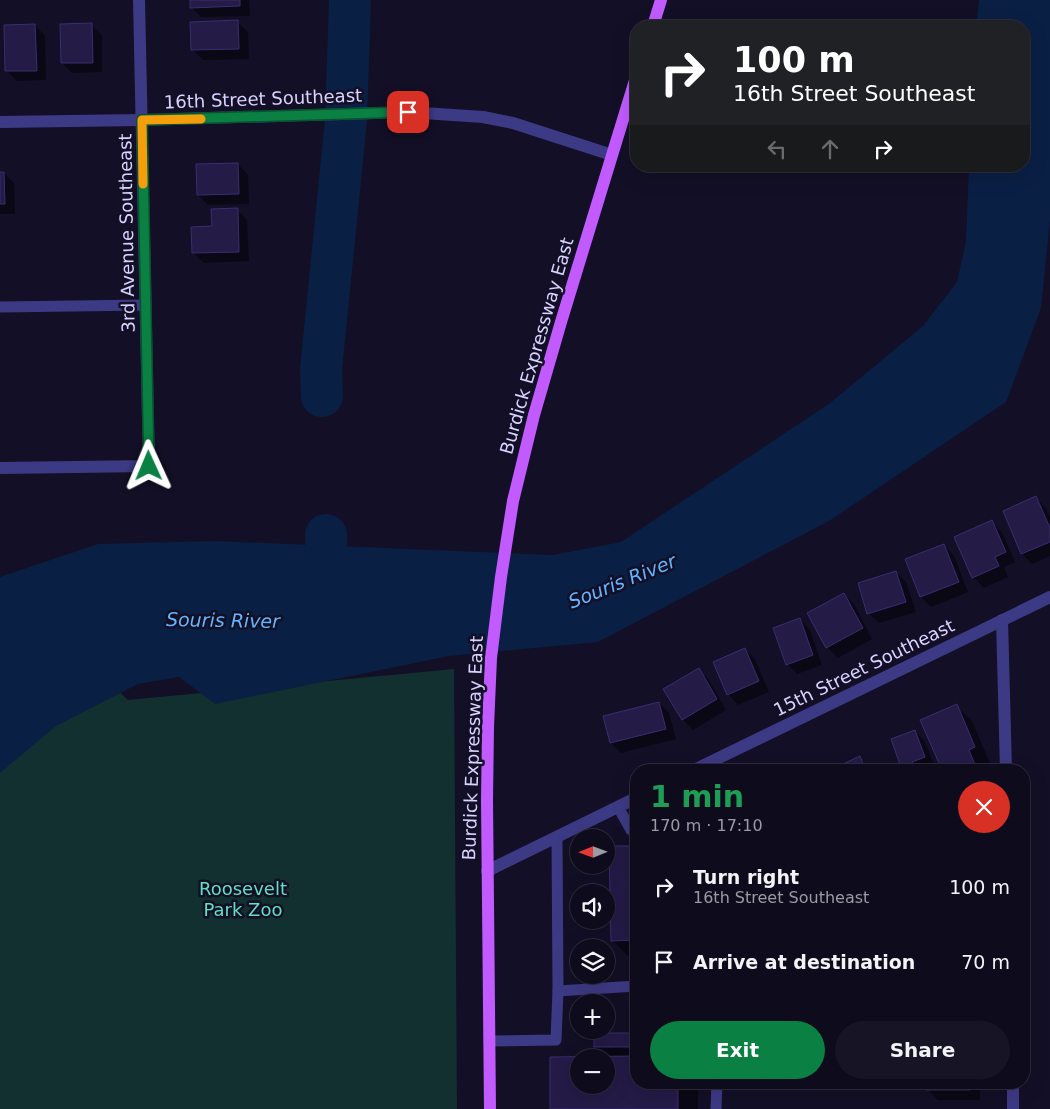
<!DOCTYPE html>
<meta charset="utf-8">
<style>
body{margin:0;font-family:"DejaVu Sans",sans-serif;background:#171425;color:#f1f3f6;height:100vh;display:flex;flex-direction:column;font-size:19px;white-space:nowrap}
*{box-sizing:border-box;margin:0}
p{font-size:16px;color:#9b9ba3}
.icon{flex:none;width:28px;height:28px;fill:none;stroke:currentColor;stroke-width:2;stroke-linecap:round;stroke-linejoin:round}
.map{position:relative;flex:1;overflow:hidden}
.side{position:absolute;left:630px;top:764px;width:400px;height:325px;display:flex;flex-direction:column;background:#0e0b1c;border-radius:20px;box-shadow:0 5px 20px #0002,0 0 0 1px #2e2b3b}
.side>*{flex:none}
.guide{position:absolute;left:630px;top:20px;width:400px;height:152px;border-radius:20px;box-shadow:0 5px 20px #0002,0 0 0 1px #2e2b3b;background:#202124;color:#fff;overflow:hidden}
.needle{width:32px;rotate:269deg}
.controls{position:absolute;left:570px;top:829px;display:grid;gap:10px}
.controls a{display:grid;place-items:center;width:45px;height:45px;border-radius:50%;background:#0e0b1c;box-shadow:0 5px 20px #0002,0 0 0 1px #2e2b3b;font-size:25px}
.pin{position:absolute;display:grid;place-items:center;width:42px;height:42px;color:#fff;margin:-21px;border-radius:10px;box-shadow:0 2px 8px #0006}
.me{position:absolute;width:55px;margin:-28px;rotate:359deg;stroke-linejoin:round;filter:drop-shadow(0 0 4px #0008)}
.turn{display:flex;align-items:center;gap:18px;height:105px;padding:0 20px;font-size:22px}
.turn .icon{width:65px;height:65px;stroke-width:2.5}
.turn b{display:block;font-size:35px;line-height:42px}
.lanes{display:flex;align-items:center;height:48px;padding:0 20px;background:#0003;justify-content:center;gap:25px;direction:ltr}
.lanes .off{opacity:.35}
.round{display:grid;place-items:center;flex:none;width:52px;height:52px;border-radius:26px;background:#171425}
.summary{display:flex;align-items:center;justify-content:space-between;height:85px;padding:0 20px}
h1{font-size:30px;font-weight:700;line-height:38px;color:#1e9e55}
.cta{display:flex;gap:10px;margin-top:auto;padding:10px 20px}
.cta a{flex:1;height:58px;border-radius:30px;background:#0b8043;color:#fff;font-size:20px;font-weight:700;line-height:58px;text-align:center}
.cta a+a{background:#171425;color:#f1f3f6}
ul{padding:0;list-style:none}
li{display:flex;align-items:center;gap:15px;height:75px;padding:0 20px}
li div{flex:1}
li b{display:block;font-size:19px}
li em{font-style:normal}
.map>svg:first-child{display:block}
.green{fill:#12302f}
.water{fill:#0a1f44}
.shadow{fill:#0007}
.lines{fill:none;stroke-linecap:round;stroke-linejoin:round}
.river{stroke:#0a1f44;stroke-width:42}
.building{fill:#241b47;stroke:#3b2d73;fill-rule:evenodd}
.lane{stroke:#3d3a85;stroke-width:11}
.street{stroke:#3d3a85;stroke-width:12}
.primary{stroke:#c25bff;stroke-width:12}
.route-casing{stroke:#07532c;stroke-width:12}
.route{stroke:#0b8043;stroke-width:9}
.slow{stroke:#f59e0b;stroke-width:9}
.labels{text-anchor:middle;stroke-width:5;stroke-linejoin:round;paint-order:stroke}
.street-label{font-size:18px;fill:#d9d4ff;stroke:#130f26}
.park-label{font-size:18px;fill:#5fe0c0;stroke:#130f26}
.water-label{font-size:19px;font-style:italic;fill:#62b6ff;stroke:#130f26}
</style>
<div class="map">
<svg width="1050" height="1109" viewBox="0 0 1050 1109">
<rect width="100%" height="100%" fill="#130f26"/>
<polygon class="green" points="0,580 128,700 454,669 457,1109 0,1109"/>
<polygon class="water" points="979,0 1050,0 1050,220 1041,308 1006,402 829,521 598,642 449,656 215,704 179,677 138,684 56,726 0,773 0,577 98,544 215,541 553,555 621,542 830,403 923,326 957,282 966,241 969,166 1024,166 1024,26 976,26"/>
<g class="shadow">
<polygon points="191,0 249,0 250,16 201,17 191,7"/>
<polygon points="237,22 248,32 249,59 203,60 193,50"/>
<polygon points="35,25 45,36 46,80 17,81 7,71"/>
<polygon points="91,25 102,35 102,72 72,73 62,63"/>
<polygon points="238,164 248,175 249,204 208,205 198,195"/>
<polygon points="0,173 4,173 14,183 15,214 0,214"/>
<polygon points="237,210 247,220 249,261 204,263 193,253 213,227"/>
<polygon points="1036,498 1046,508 1050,517 1050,556 1032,564 1022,554 1004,512"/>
<polygon points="991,522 1002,532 1015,562 1004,567 1008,577 984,588 973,577"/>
<polygon points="944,545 954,556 968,592 931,607 921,597"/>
<polygon points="896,572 906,582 916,612 879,623 868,613"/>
<polygon points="843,594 854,604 872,639 838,658 827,647 809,613"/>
<polygon points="800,619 810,630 822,665 797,674 787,664"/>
<polygon points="745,649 755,659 769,692 738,705 728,694"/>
<polygon points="699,670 709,680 726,710 693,730 683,720 665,690"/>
<polygon points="659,703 669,713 676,739 621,753 611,743"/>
<polygon points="956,706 972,721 990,763 983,766 985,770 943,770"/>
<polygon points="915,731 925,742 935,767 928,770 903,770"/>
<polygon points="860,758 871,770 834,770"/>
<polygon points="636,847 636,956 628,956 612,940 611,848"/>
<polygon points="595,1034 636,1034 636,1082 698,1082 698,1109 551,1109 579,1085 606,1085 606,1058 595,1047"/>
<polygon points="928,1082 980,1082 980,1100 938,1100 928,1090"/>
</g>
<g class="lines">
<g class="river">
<polyline points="322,396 321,369 346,120 350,0"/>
<polyline points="326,535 328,605"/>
</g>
</g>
<g class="building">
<polygon points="190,0 240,0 240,6 190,8"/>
<polygon points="238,20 239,49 191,50 190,22"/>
<polygon points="92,23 93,63 61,63 60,24"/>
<polygon points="35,24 37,71 5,71 4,25"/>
<polygon points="238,163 239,194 197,195 196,164"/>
<polygon points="0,172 4,172 5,204 0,204"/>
<polygon points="238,208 239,252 192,253 191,227 212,226 211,209"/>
<polygon points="1036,496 1050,528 1050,542 1021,554 1003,511"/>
<polygon points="992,520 1006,552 995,557 999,566 972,578 954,537"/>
<polygon points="944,544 959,582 920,597 905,559"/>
<polygon points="896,571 906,602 867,614 858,583"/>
<polygon points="844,593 863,628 826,648 807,613"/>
<polygon points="800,618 813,655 786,665 773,628"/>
<polygon points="745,648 759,681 727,695 713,662"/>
<polygon points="699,668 717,699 682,720 663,689"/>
<polygon points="659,702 666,729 610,743 603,716"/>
<polygon points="957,704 975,747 969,750 977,770 942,770 920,720"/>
<polygon points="915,730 925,757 912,762 915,770 902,770 891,739"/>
<polygon points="860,756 866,770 832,770 832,769"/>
<polygon points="609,846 636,846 636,940 611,941"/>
<rect x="594" y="1033" width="42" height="14"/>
<path d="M636,1056V1082H678V1109H550V1057ZM579,1058H606V1085H579Z"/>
<rect x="926" y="1082" width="44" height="8"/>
</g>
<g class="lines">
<g class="lane">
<polyline points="0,307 146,305"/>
<polyline points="618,807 631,830 636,831"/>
<polyline points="557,837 558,991"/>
<polyline points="489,1041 556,1040 558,991 636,986"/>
<polyline points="716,1109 717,1082"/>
</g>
<g class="street">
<polyline points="0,122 142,120 408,112 483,117 513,123 612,155"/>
<polyline points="0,468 149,466 139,0"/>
<polyline points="1002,620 1006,770"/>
<polyline points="694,770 1050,597"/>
<polyline points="487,871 636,798"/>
<polyline points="1013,1082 1013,1109"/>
</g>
<g class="primary">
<polyline points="653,26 661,0"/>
<polyline points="490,1109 487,800 488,727 491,658 501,577 513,501 534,415 561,322 636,77"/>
</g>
</g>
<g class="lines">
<defs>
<polyline id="route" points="149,466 142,120 408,112"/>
</defs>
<use href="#route" class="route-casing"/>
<use href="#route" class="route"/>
<polyline class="slow" points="143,184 142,120 201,119"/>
</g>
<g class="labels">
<g class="street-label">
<text transform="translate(263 99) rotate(-2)" y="6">16th Street Southeast</text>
<text transform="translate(127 233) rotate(-91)" y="6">3rd Avenue Southeast</text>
<text transform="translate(537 346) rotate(-74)" y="6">Burdick Expressway East</text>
<text transform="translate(864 668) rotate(-26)" y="6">15th Street Southeast</text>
<text transform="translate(473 748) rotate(-88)" y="6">Burdick Expressway East</text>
</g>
<g class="park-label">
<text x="243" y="895">Roosevelt<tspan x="243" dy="21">Park Zoo</tspan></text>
</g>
<g class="water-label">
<text transform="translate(622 581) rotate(-22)" y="7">Souris River</text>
<text transform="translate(223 620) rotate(1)" y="7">Souris River</text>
</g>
</g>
</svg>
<div class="controls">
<a><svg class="needle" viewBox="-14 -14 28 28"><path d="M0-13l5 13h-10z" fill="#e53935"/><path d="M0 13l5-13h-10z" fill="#9b9ba3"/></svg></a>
<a><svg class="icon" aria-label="sound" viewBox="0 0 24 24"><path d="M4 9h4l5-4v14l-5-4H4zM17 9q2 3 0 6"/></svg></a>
<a><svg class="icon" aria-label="layers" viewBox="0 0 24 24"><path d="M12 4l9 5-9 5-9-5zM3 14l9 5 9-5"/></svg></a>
<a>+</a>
<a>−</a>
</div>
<div class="pin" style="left:408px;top:112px;background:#d93025"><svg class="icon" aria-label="arrive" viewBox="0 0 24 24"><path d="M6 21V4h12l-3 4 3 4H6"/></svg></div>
<svg class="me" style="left:149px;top:466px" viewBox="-20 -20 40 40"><path d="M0-17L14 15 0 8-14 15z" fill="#0b8043" stroke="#fff" stroke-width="4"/></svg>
<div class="guide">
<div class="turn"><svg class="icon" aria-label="right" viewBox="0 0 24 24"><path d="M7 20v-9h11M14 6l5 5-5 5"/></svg><div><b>100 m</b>16th Street Southeast</div></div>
<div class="lanes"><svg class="icon off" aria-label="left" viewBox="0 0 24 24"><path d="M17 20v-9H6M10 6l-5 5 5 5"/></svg><svg class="icon off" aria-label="ahead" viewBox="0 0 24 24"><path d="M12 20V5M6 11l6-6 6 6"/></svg><svg class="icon" aria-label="right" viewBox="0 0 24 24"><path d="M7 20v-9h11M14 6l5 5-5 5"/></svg></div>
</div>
<section class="side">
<div class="summary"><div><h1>1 min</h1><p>170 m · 17:10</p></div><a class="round" style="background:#d93025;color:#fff"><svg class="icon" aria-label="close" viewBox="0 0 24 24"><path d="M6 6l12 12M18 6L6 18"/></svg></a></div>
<ul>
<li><svg class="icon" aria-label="right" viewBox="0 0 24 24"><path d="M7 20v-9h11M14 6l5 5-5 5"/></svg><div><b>Turn right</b><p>16th Street Southeast</p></div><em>100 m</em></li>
<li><svg class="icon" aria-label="arrive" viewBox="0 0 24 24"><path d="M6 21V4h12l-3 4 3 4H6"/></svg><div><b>Arrive at destination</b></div><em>70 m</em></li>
</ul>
<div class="cta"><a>Exit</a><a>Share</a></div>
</section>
</div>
